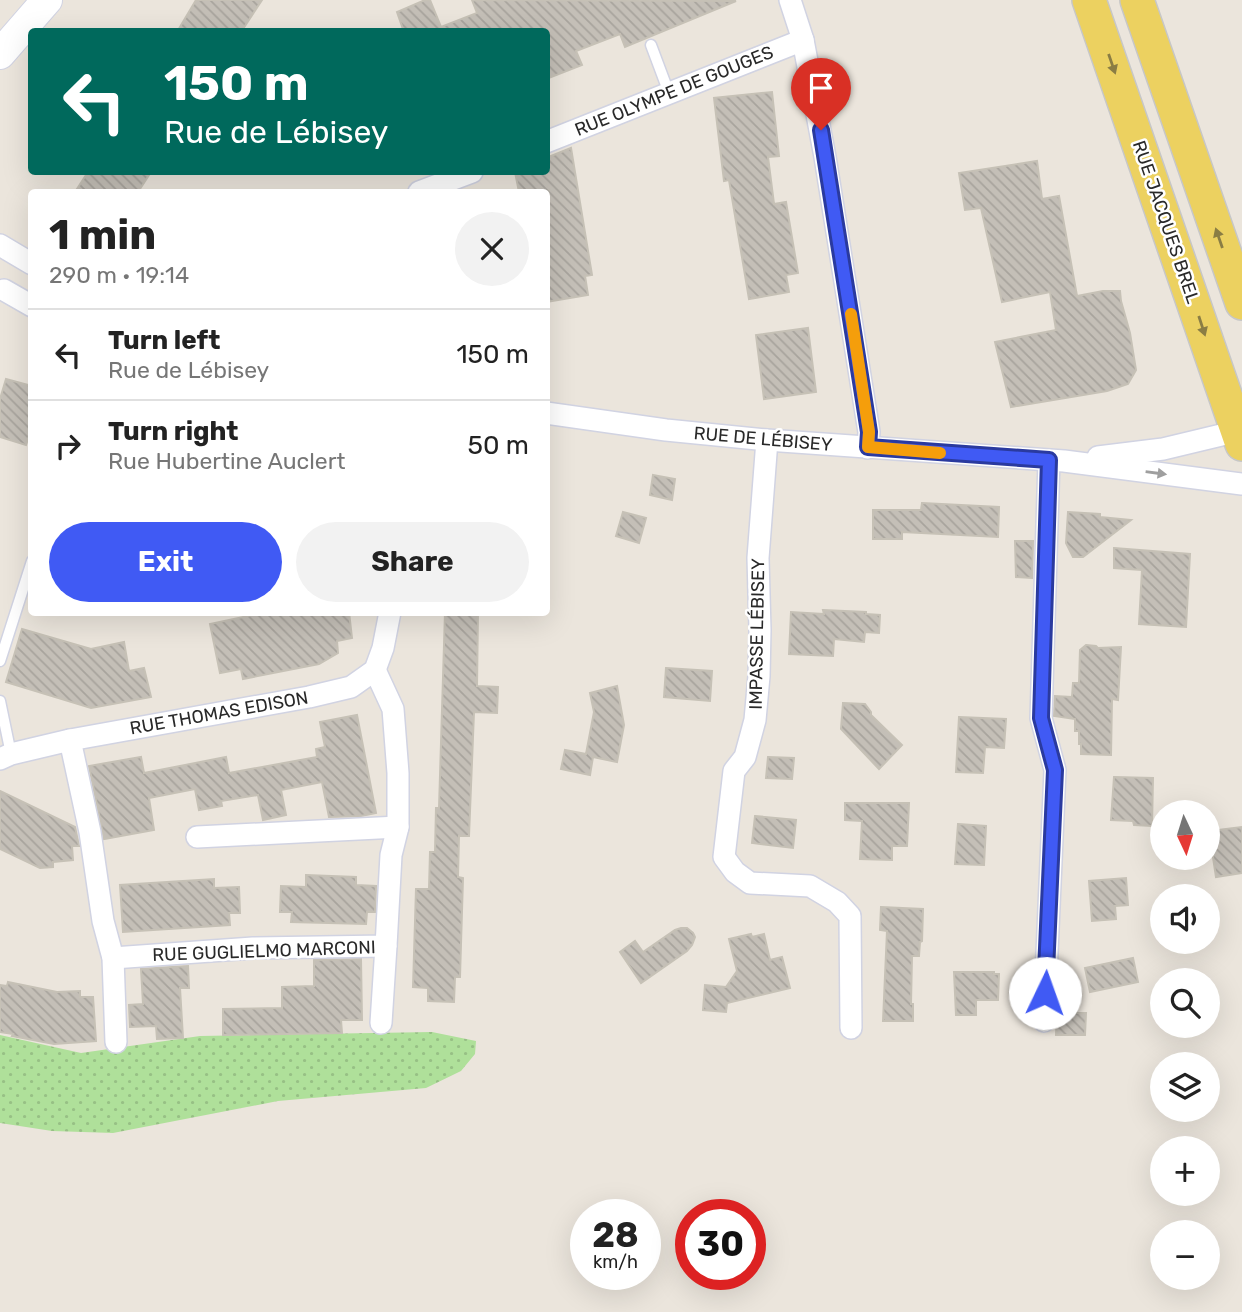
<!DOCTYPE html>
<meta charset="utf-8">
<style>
body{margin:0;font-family:Rubik,sans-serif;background:#f2f2f2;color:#222;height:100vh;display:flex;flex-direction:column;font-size:26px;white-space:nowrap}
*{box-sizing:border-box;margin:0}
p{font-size:23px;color:#767676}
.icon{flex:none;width:38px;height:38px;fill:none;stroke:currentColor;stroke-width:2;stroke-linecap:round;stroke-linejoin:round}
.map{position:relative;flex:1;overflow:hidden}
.side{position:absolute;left:28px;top:189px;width:522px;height:427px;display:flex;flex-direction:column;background:#fff;border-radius:7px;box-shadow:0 7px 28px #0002}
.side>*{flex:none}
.banner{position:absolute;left:28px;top:28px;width:522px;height:147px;border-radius:7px;box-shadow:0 7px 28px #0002;background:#00695c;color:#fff;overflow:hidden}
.needle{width:46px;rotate:176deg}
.controls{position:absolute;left:1150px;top:800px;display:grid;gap:14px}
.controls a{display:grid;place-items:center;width:70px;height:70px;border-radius:50%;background:#fff;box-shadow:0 7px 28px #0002;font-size:35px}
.speed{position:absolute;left:570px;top:1199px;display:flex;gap:14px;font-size:35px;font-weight:700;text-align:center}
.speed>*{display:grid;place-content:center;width:91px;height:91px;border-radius:50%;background:#fff;box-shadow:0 7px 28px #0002;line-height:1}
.speed small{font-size:18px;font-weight:400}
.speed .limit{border:10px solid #d22;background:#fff;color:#111}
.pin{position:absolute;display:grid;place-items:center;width:60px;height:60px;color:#fff;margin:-72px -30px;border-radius:50% 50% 50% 0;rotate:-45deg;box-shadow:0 0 7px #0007}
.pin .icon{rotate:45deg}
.me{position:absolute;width:77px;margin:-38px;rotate:3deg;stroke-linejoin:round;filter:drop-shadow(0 0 5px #0008)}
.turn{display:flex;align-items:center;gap:24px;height:147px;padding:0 21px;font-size:32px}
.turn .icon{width:91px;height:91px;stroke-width:2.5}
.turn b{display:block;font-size:49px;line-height:60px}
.round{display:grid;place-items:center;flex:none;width:74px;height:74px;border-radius:37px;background:#f2f2f2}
.headline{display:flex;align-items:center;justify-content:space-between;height:119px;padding:0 21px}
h1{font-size:42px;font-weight:700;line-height:52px}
.cta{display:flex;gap:14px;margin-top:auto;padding:14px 21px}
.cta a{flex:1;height:80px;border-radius:42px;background:#405af4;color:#fff;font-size:28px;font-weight:700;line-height:80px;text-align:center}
.cta a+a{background:#f2f2f2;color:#222}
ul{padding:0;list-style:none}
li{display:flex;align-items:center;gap:21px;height:91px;padding:0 21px;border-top:2px solid #e0e0e0}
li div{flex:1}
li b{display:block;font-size:26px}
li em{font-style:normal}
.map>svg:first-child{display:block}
.grass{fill:url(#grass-dots)}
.building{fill:url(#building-back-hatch);stroke:#c6c1b6;stroke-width:2}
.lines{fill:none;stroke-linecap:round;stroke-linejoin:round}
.lane-casing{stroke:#d1d3e2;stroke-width:13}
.street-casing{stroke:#d1d3e2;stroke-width:24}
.secondary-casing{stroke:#d1d3e2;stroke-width:32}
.primary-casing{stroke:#c7c7c7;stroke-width:36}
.lane{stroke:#fff;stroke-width:10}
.street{stroke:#fff;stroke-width:21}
.secondary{stroke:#fff;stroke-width:30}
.primary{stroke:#ecd160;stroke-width:33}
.oneway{fill:#8a7d44}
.oneway2{fill:#9f9f9f}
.route-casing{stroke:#2a3a9f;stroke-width:18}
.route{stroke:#405af4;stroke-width:12}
.slow{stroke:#f59e0b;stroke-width:12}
.labels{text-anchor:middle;stroke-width:5;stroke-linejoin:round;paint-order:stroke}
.street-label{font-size:18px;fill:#292929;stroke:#fff}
</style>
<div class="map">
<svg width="1242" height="1312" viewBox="0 0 1242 1312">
<defs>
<pattern id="grass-dots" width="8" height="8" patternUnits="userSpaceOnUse" patternTransform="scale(1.75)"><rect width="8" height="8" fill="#afe09a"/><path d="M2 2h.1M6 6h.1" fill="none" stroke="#97c085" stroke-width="1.8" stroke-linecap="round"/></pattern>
<pattern id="building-back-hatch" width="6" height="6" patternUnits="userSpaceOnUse" patternTransform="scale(1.75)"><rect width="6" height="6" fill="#c4bfb7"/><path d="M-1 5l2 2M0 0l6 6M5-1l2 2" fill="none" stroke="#a8a49d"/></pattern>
</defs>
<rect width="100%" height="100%" fill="#ebe5dc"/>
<polygon class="grass" points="432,1032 476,1041 475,1054 461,1071 426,1088 278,1101 113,1133 52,1131 0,1123 0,1035 81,1053 200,1036"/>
<g class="building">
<polygon points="196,0 262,0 241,32 177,32"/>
<polygon points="425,0 430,0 441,27 477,13 472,0 736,1 625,47 620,34 576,51 582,65 546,79 546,32 404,32 397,12"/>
<polygon points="772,92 779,156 768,157 774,204 786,202 798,273 786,275 789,292 749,299 729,180 724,181 714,98"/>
<polygon points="571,148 592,275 585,276 588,295 546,302 546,192 519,192 515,172 546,172 546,158"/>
<polygon points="1037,161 1042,199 1059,196 1077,296 1103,291 1120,291 1121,301 1130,333 1136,370 1128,384 1107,391 1011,407 995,342 1056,330 1050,292 1002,302 981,208 965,210 959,173"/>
<polygon points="88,172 151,172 138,192 75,192"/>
<polygon points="808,328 816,392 764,399 756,335"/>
<polygon points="6,379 32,386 32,427 26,445 0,437 0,399"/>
<polygon points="653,475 675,479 672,500 650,495"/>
<polygon points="922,503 999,507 998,537 902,532 902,539 873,539 873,510 921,510"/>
<polygon points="623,512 646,518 639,543 616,536"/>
<polygon points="1068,512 1100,514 1100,517 1131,520 1083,557 1073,557 1066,543"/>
<polygon points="1015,541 1033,541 1032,578 1016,577"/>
<polygon points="1114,548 1190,554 1186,627 1139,624 1142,570 1114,568"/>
<polygon points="823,610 866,612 866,614 880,615 879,633 865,632 864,642 834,639 833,656 789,654 791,612 824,614"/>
<polygon points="267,612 349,612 352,638 337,641 338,653 319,664 243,679 241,669 220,673 210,624"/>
<polygon points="445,612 478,612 477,686 498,687 497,713 474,712 469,836 459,836 458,877 463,878 460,977 455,977 454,1002 428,1001 428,988 413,987 416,889 429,889 430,852 435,852 436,808 439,808"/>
<polygon points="22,629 91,649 124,642 129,671 144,668 151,697 91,708 6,682"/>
<polygon points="1086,645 1096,646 1098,648 1121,647 1118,700 1112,699 1111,755 1081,754 1081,744 1079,744 1079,731 1075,731 1075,719 1054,716 1055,696 1072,697 1073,683 1079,683 1080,650"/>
<polygon points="666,668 712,671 710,701 664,697"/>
<polygon points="617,686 624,725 617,762 593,757 590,775 561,769 565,750 586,754 594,712 590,693"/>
<polygon points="843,703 865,704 871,712 871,715 902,745 879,769 841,729"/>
<polygon points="357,715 376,813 361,816 329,817 322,782 281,790 286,815 263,820 258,795 221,801 222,806 199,810 195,789 149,798 154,830 104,839 89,766 141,757 144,773 226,757 229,773 317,757 316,749 325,747 320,722"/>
<polygon points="959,717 1006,719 1004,748 985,747 983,773 956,772"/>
<polygon points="768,757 794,758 792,779 766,778"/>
<polygon points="1114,777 1153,778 1152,826 1134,825 1133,821 1111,820"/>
<polygon points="0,791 75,827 79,846 72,846 73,860 53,862 53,867 40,868 0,849"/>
<polygon points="845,803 909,803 907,846 892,846 892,860 860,859 862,821 845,820"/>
<polygon points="755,816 796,820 793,848 752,843"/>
<polygon points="958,824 986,826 984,865 955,864"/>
<polygon points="1242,827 1242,873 1216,877 1209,831"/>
<polygon points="306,875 356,877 356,885 376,886 375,912 367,912 366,924 291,922 292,912 280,912 281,886 306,887"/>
<polygon points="1126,878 1128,905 1115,906 1116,919 1092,921 1089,881"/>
<polygon points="214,879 214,888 239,887 240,913 229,913 230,925 123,932 120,885"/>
<polygon points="881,907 923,909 922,941 920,942 919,956 912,956 911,1004 913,1004 913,1021 883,1021 887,931 880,930"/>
<polygon points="681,928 687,928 693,933 695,937 692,945 687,951 641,983 620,952 635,941 643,952 675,930"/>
<polygon points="751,934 752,937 764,934 770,960 782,957 790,988 727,1003 726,1012 703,1010 705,985 726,987 737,971 729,939"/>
<polygon points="1133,958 1138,982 1090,992 1085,968"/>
<polygon points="361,959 362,1020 341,1020 342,1033 223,1035 223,1009 282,1008 282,987 314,986 314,960"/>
<polygon points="188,966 189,988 180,988 183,1038 157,1039 156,1026 130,1027 129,1005 143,1004 141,969"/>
<polygon points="954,972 994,972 994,974 999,974 998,1000 976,1000 976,1015 956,1015"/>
<polygon points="8,982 57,992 80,991 80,997 93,997 96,1041 54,1044 12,1036 13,1034 0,1032 0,985 7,986"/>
<polygon points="1057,1013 1086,1013 1085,1035 1056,1035"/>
</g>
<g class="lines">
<defs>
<g id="lane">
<polyline points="651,45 669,93"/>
<polyline points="0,661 32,561"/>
<polyline points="0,701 11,754"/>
</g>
<g id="street">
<polyline points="790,0 803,40 825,157 869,432 868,448"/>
<polyline points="546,142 803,40"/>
<polyline points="419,192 472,172"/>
<polyline points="0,245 32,264"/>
<polyline points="4,290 32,306"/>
<polyline points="546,413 666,430 767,440 1064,461 1242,484"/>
<polyline points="767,440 758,558 760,630 759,676 755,720 745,757 734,771 724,857 735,872 750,883 810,886 837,902 850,916 851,1028"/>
<polyline points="1098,457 1163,449 1238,431"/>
<polyline points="70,740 90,832 103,921 113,958 116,1042"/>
<polyline points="0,759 11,754 70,740 309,697 351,687 375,670 383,648 390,612"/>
<polyline points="197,837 398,827"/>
<polyline points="113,958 253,948 386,946 391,855 398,827 398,773 393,709 375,670"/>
<polyline points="1044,1021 1055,770 1041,718 1049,460"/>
<polyline points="381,1023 386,946"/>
</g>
<polyline id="secondary" points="0,54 47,0"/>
<g id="primary">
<polyline points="1089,0 1242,444"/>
<polyline points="1137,0 1242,303"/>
</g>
</defs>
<use href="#lane" class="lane-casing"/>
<use href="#street" class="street-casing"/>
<use href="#secondary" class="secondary-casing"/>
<use href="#primary" class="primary-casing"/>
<use href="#lane" class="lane"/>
<use href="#street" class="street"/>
<use href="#secondary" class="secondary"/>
<use href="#primary" class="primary"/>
</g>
<defs><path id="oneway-solid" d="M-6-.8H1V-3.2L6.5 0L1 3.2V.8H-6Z" transform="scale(1.75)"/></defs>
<g class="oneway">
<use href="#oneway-solid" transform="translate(1112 64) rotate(71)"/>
<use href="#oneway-solid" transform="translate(1219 238) rotate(-109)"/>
<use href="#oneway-solid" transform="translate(1202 326) rotate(72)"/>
</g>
<use class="oneway2" href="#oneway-solid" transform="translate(1156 473) rotate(8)"/>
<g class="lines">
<defs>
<polyline id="route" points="821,130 869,432 868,447 1049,460 1041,718 1055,770 1045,993"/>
</defs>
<use href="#route" class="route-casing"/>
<use href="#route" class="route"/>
<polyline class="slow" points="851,314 869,432 868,447 940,453"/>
</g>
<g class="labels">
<g class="street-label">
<text transform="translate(674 91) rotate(-22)" y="6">RUE OLYMPE DE GOUGES</text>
<text transform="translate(1166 222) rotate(71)" y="6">RUE JACQUES BREL</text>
<text transform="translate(763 439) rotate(5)" y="6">RUE DE LÉBISEY</text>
<text transform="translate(757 634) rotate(-89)" y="6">IMPASSE LÉBISEY</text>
<text transform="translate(219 713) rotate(-10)" y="6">RUE THOMAS EDISON</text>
<text transform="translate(264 951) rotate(-2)" y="6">RUE GUGLIELMO MARCONI</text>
</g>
</g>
</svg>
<div class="controls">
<a><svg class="needle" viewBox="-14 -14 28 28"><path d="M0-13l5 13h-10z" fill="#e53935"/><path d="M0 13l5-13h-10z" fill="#767676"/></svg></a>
<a><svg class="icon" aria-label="sound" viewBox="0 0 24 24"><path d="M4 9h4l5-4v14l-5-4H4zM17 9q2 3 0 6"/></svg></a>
<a><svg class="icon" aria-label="search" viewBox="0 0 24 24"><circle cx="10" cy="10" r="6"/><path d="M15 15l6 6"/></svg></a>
<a><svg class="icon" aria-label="layers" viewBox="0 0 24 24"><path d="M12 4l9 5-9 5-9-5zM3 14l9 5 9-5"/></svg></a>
<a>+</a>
<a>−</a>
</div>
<div class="speed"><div>28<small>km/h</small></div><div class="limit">30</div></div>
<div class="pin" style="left:821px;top:130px;background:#d93025"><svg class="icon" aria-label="arrive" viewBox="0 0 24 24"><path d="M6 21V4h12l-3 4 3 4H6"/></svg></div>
<svg class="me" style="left:1045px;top:993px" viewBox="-20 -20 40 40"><circle r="19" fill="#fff"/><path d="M0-13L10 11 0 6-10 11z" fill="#405af4"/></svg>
<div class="banner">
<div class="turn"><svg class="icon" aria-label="left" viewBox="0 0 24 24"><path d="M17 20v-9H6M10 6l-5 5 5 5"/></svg><div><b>150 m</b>Rue de Lébisey</div></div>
</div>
<section class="side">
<div class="headline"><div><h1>1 min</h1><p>290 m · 19:14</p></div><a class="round"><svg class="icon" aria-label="close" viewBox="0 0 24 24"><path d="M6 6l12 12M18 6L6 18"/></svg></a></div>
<ul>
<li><svg class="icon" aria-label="left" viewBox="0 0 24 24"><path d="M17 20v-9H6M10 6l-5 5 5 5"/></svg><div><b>Turn left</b><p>Rue de Lébisey</p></div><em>150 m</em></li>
<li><svg class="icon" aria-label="right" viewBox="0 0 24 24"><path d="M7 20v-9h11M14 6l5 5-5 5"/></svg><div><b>Turn right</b><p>Rue Hubertine Auclert</p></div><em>50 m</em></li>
</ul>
<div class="cta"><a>Exit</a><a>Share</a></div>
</section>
</div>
